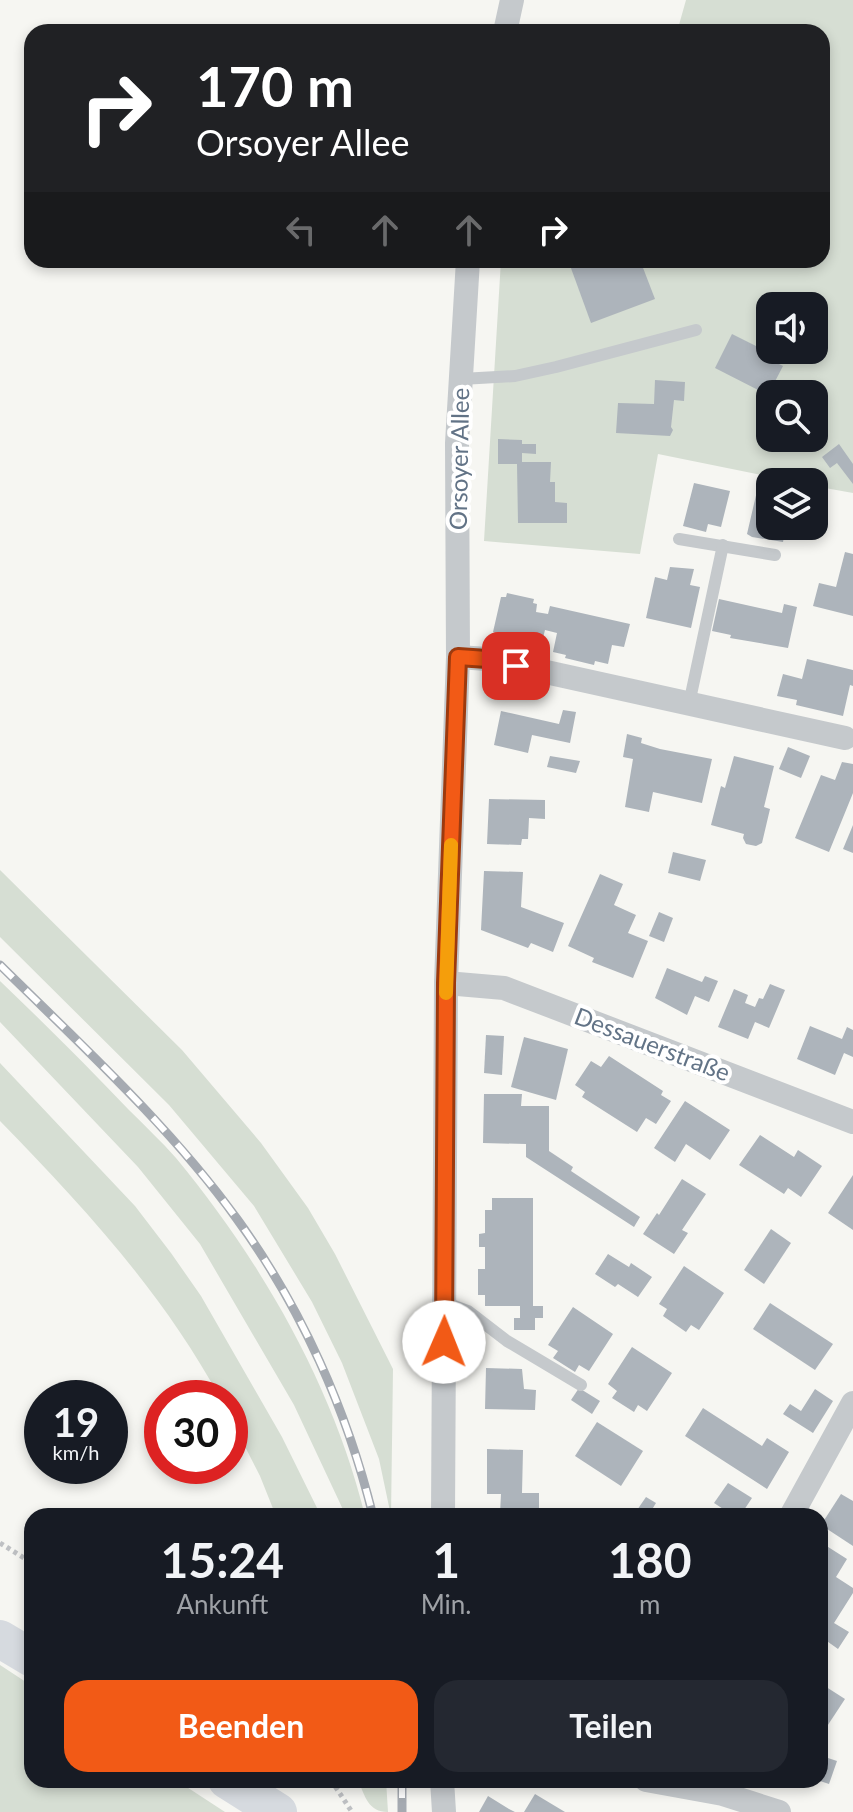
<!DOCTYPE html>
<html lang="de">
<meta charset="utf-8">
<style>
body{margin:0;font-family:Lato,sans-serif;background:#242831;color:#f1f3f6;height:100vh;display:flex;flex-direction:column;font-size:30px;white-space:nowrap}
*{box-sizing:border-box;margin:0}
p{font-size:26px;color:#9ea1a6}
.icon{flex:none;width:44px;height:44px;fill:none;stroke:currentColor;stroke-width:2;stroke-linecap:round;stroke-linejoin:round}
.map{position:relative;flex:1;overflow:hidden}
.drawer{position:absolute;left:24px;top:1508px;width:804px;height:280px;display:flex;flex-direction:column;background:#171b24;border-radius:24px;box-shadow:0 4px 12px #0003}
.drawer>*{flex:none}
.hud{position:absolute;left:24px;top:24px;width:806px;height:244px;border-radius:24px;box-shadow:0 4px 12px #0003;background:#202124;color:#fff;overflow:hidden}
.tools{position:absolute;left:756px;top:292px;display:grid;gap:16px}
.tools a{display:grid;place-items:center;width:72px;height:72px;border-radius:16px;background:#171b24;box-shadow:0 4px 12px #0003;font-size:40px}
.speed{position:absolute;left:24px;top:1380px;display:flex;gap:16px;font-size:40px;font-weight:700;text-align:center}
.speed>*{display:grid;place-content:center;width:104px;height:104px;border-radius:50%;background:#171b24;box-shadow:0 4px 12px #0003;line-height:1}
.speed small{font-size:20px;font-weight:400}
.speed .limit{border:12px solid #d22;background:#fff;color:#111}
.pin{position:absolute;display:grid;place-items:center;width:68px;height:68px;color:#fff;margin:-34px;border-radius:16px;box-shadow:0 4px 12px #0006}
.me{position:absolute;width:88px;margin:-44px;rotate:1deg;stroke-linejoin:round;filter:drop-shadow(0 0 6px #0008)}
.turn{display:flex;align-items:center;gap:28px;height:168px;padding:0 40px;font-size:36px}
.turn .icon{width:104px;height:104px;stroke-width:2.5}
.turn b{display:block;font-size:56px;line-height:68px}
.lanes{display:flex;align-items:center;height:76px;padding:0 40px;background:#0003;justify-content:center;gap:40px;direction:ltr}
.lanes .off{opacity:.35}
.eta{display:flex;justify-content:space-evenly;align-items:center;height:136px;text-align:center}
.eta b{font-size:48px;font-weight:700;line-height:56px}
.cta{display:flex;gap:16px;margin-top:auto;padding:16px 40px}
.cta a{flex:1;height:92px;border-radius:24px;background:#f25a16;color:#fff;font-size:32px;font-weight:700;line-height:92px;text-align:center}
.cta a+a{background:#242831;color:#f1f3f6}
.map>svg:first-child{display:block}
.green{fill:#d6ded3;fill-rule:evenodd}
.building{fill:#adb4bb}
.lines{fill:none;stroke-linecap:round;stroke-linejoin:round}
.path{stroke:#bec0c3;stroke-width:5;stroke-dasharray:4 4;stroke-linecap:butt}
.service{stroke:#c5c9cc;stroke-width:12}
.minor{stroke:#c5c9cc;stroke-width:24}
.primary{stroke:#d6dadf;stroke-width:38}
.rail-casing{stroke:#a5aab1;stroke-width:9}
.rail{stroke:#fff;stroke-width:6;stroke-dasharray:18;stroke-linecap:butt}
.route-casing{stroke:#9d3a0e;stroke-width:20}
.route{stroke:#f25a16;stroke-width:14}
.slow{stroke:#f59e0b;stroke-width:14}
.labels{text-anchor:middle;stroke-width:8;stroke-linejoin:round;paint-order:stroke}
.street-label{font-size:24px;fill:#627386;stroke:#fff}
</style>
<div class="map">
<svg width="853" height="1812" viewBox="0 0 853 1812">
<rect width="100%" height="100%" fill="#f6f6f2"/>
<g class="green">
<path d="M686,0H853V493L814,486V482H796L658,454L640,554L484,541L501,260H822V32H677ZM770,306H814V350H770ZM770,394H814V438H770Z"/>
<polygon points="0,870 182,1050 261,1143 308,1208 335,1254 393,1369 391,1516 379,1459 342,1363 312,1302 254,1206 169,1105 0,937"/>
<path d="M0,981C44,1023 87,1066 129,1110C145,1126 161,1141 176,1158C261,1261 333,1385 365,1516H346L294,1405L200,1244L138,1167L0,1022Z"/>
<path d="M0,1063L135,1206L171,1253L201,1296L282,1437L321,1516H276L260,1476L230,1417V1398H220C163,1293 83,1206 0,1121Z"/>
<polygon points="0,1665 32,1686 32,1780 176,1780 225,1812 0,1812"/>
<path d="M358,1780H386L388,1812C368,1812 365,1796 358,1780Z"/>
</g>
<g class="building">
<polygon points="568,260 640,260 655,299 591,323"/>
<polygon points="732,334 770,353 767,358 783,366 768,395 715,368"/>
<polygon points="655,380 685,382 684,401 674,400 671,427 673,430 670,436 616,433 618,403 654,404"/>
<polygon points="498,439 522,440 522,444 536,444 536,454 522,453 522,462 551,462 550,482 555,482 555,502 567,503 567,523 518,523 517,464 498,464"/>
<polygon points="839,444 853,464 853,484 837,463 830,468 822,457"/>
<polygon points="764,478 776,481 770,482 770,526 786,526 783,542 752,537 747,534 757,491 761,492"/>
<polygon points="694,483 730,491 721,527 708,524 706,532 683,526"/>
<polygon points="845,552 853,554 853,616 813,606 819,583 836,587"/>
<polygon points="670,567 694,569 690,585 700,587 691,628 646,618 655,577 667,580"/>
<polygon points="507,593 534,599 533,603 537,604 536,612 548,614 550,606 630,624 624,647 612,645 608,664 595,661 594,665 565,658 566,655 553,652 557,633 545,630 543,638 531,636 530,641 493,632 501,597 506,597"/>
<polygon points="719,599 782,613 784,604 797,607 788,648 730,638 731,635 712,631"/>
<polygon points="807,659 853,670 853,686 850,685 843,716 796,705 797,700 777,696 783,674 802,679"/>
<polygon points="563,710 576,712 570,743 532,735 528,753 494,745 501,711 559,724"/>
<polygon points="627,734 642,738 641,743 660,749 712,759 702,803 653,792 649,812 625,807 633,759 623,757"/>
<polygon points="788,747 810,756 801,778 779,769"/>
<polygon points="550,756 580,761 576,773 547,767"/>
<polygon points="734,756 774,766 764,807 770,809 762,843 756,846 746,844 743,838 744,834 711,825 721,786 725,788"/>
<polygon points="842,762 853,764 853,793 829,852 795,838 821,775 835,780"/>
<polygon points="489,799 545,800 545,819 529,818 528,839 522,839 521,845 487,844"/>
<polygon points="853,825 853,853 843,849"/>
<polygon points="673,852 706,860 700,881 668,873"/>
<polygon points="484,871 523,872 521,907 564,923 553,952 531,943 528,948 481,930"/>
<polygon points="600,874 623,884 614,905 636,915 628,933 648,941 633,978 592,962 594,958 568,946"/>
<polygon points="659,912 673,918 664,942 649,936"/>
<polygon points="667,968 702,982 705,976 718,981 709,1002 695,996 687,1015 655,998"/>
<polygon points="770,984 785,990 769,1028 755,1022 748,1039 718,1027 734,989 748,995 745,1003 755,1007 759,998 763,999"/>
<polygon points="810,1026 842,1039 847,1027 853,1030 853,1057 844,1053 835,1075 797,1059"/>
<polygon points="486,1035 504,1036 502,1075 484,1073"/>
<polygon points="524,1037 568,1049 556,1100 511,1087"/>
<polygon points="609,1056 663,1091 661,1095 671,1101 656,1124 646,1118 637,1132 582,1097 585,1092 575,1085 591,1061 601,1067"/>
<polygon points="484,1094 522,1094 521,1106 549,1106 549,1151 573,1167 571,1171 640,1217 634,1227 526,1157 526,1144 483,1143"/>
<polygon points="685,1101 730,1130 710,1160 686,1144 675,1162 654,1148"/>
<polygon points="760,1135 794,1157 798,1150 822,1166 801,1197 788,1188 784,1194 739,1165"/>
<polygon points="853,1175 853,1230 828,1213"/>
<polygon points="682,1179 706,1194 682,1230 688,1233 674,1254 643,1234 657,1213 659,1215"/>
<polygon points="492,1198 533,1198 533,1306 543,1306 543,1318 535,1318 535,1330 514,1330 514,1318 520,1318 520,1306 485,1306 485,1295 478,1295 478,1269 485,1269 485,1247 479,1247 479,1234 485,1233 485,1210 492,1210"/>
<polygon points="771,1229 791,1243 764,1284 744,1270"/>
<polygon points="608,1254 629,1267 631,1263 652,1277 638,1297 618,1284 615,1287 595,1274"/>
<polygon points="684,1266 724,1293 699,1330 691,1325 686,1332 663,1316 667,1309 659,1304"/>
<polygon points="770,1303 833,1344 815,1370 753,1329"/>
<polygon points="573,1307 613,1334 589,1371 579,1365 575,1372 553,1358 558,1351 548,1345"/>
<polygon points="632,1347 672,1373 647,1411 638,1405 634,1412 612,1398 617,1391 608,1384"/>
<polygon points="486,1368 522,1369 524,1389 536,1390 535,1410 485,1409"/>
<polygon points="579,1388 600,1401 592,1414 571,1400"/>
<polygon points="815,1389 833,1401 813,1433 783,1414 790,1404 801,1411"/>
<polygon points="703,1408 762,1446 767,1438 789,1452 767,1489 685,1436"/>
<polygon points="597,1422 643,1451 621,1486 575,1456"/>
<polygon points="487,1449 523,1450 522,1493 539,1493 539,1515 500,1514 501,1494 487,1494"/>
<polygon points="728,1483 752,1498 740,1516 734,1516 714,1503"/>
<polygon points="841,1494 853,1501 853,1546 821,1525"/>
<polygon points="646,1497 656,1503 648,1516 633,1516"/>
<polygon points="825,1545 847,1559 836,1577 853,1588 853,1593 834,1623 849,1632 838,1649 824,1639 820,1644 820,1553"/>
<polygon points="820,1683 845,1699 820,1737"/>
<polygon points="822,1756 837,1761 829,1784 820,1781"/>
<polygon points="535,1794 565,1812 524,1812"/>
<polygon points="488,1796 509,1809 515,1812 479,1812"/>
</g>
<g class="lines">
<g class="path">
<polyline points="0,1543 32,1563"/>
<polyline points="331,1780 352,1812"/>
</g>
<g class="service">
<polyline points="461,379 515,376 556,367 696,330"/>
<polyline points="679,539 775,555"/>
<polyline points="689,704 723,545"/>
<polyline points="444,1302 468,1311 507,1341 581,1385"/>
</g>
<g class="minor">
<polyline points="505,32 512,0"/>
<polyline points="458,657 487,659 845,738"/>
<polyline points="446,983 504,988 853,1122"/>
<polyline points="443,1516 446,983 458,657 457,443 468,260"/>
<polyline points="791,1516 853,1403"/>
<polyline points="442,1780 444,1812"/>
<polyline points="646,1780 723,1794 779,1812"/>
</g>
<g class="primary">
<polyline points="0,1639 32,1658"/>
<polyline points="227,1780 278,1812"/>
</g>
<defs>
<g id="rail">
<path d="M0,965C82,1046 169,1125 237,1219C301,1307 347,1410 373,1516"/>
<polyline points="402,1780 402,1812"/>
</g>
</defs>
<use href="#rail" class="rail-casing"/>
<use href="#rail" class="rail"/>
</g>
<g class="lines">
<defs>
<polyline id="route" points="444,1342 446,983 458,657 487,659 516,666"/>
</defs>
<use href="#route" class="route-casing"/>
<use href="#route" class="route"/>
<polyline class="slow" points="446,993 451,845"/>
</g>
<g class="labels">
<g class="street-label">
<text transform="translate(460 459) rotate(-89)" y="8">Orsoyer Allee</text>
<text transform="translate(652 1045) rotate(21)" y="8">Dessauerstraße</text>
</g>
</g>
</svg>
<div class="tools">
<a><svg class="icon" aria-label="sound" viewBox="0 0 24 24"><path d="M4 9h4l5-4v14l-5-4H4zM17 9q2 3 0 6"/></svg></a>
<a><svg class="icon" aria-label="search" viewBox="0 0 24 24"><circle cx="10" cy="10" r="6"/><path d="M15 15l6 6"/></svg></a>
<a><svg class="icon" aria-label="layers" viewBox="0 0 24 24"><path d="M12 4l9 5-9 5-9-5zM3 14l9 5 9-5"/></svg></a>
</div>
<div class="speed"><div>19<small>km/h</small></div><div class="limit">30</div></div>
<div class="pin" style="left:516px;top:666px;background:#d93025"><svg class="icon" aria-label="arrive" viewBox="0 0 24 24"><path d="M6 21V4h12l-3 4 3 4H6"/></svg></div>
<svg class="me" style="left:444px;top:1342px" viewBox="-20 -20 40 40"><circle r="19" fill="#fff"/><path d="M0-13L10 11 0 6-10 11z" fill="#f25a16"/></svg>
<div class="hud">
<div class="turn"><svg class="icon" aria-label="right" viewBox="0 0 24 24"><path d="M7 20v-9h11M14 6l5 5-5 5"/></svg><div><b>170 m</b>Orsoyer Allee</div></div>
<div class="lanes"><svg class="icon off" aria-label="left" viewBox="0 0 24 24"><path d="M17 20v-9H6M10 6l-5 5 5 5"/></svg><svg class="icon off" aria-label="ahead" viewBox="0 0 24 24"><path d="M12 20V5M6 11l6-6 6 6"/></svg><svg class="icon off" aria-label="ahead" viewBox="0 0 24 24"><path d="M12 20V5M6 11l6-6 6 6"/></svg><svg class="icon" aria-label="right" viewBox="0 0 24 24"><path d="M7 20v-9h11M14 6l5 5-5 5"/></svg></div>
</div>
<section class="drawer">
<div class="eta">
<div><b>15:24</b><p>Ankunft</p></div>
<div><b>1</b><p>Min.</p></div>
<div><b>180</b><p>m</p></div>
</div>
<div class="cta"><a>Beenden</a><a>Teilen</a></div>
</section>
</div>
